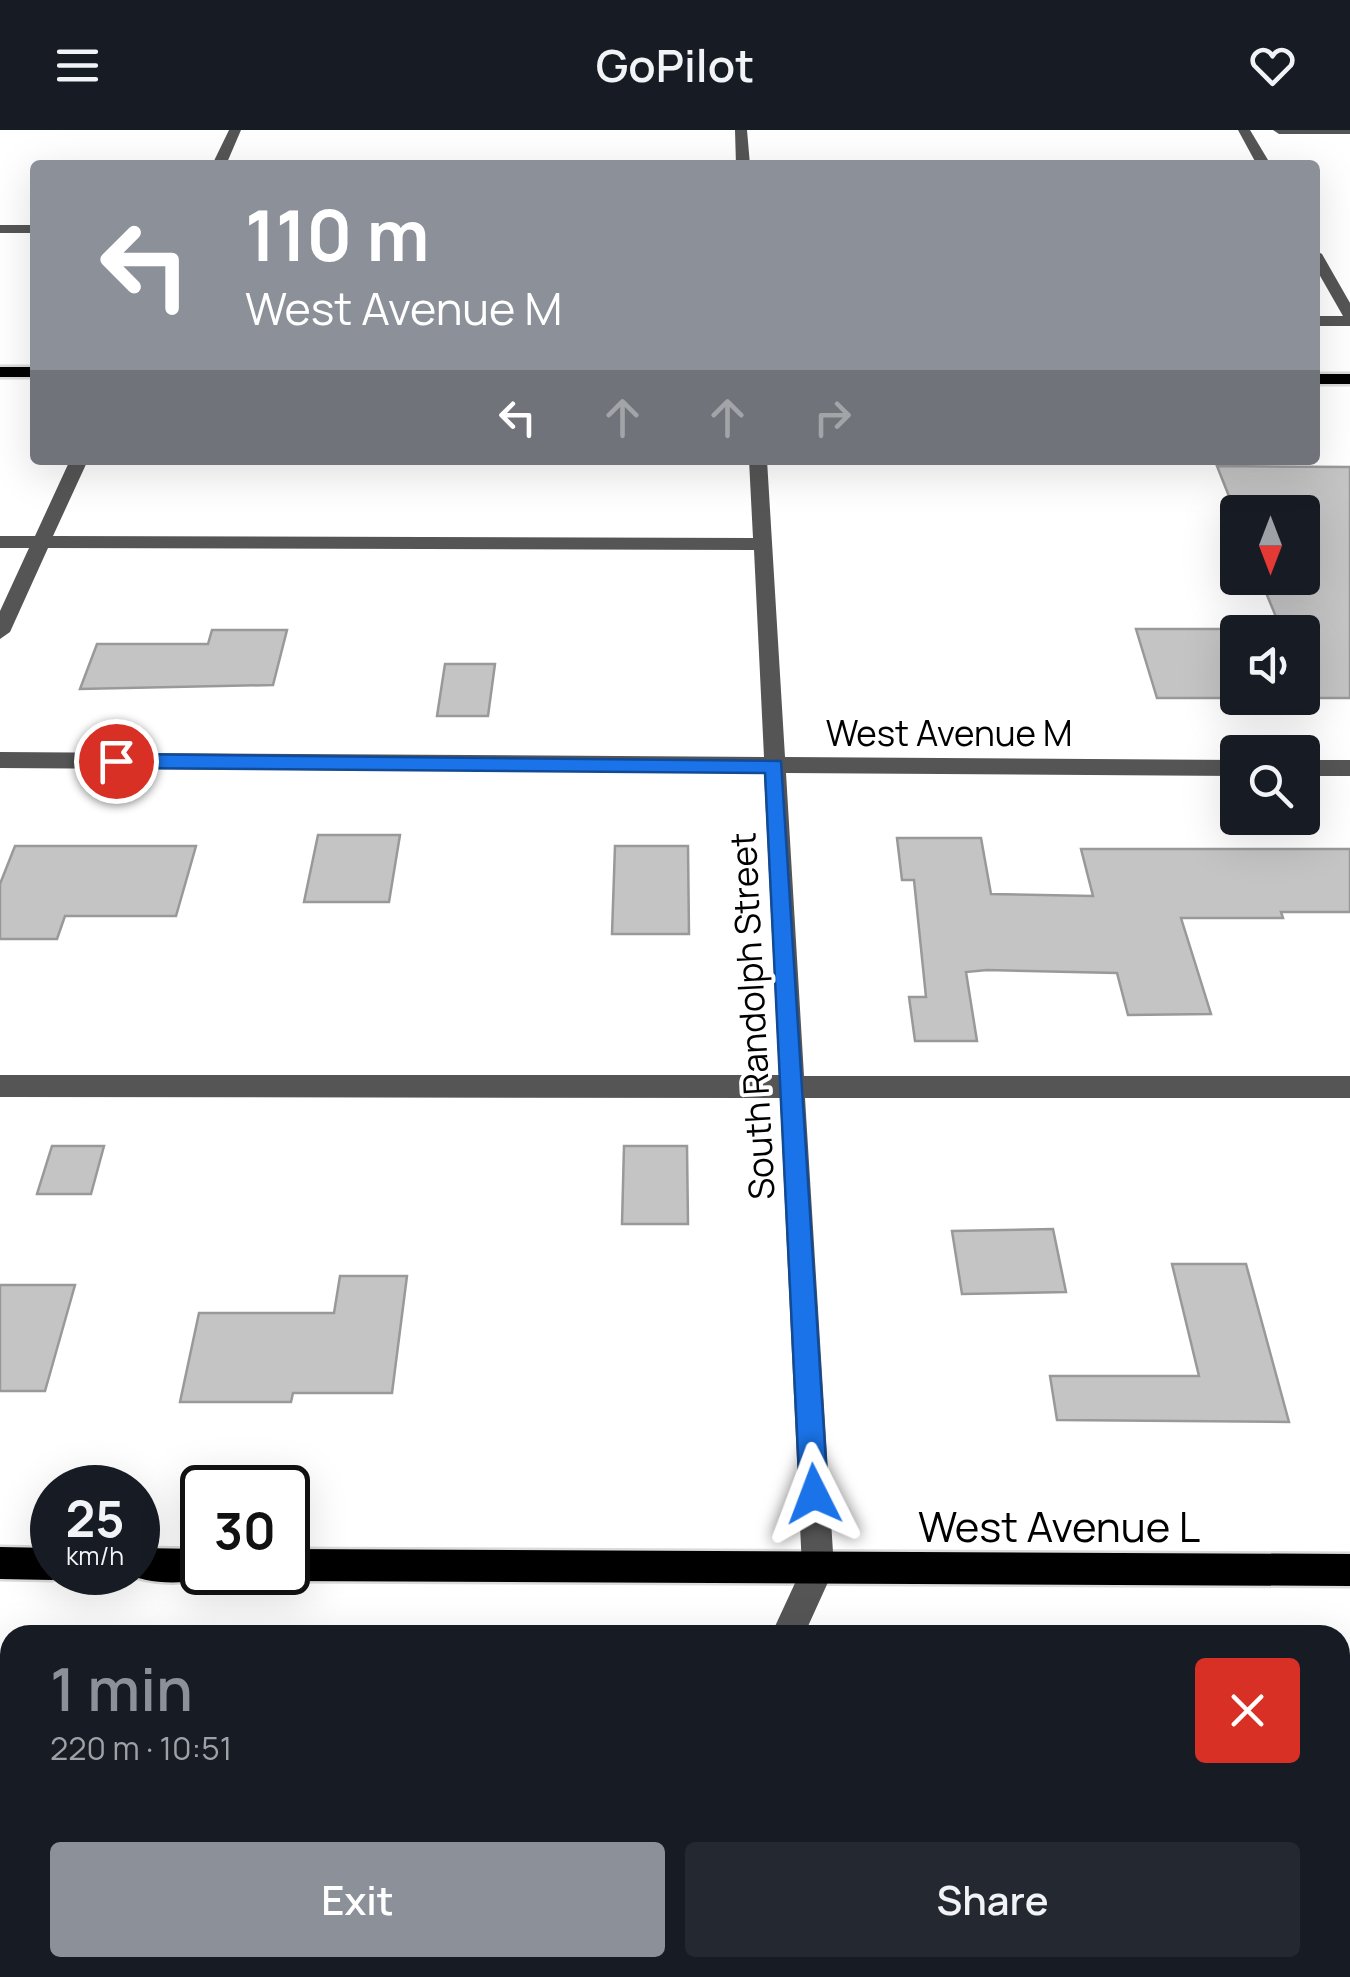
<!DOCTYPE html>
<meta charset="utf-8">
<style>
body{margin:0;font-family:Manrope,sans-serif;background:#242831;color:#f1f3f6;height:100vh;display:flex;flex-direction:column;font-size:38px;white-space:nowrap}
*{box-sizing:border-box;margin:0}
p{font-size:32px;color:#9ea1a6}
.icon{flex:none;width:55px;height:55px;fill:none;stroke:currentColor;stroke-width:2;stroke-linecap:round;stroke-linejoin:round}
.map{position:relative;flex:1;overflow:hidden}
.side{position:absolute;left:0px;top:1495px;width:1350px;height:352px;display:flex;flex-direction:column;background:#171b24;border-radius:30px 30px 0 0;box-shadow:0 10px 40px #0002}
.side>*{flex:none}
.guide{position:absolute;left:30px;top:30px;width:1290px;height:305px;border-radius:10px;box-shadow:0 10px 40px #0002;background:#8c9099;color:#fff;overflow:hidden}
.needle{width:65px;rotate:180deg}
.controls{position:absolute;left:1220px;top:365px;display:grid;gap:20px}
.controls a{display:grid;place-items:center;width:100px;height:100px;border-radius:10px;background:#171b24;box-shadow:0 10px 40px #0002;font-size:50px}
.speed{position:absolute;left:30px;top:1335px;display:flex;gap:20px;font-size:50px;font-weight:700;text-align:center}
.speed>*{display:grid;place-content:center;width:130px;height:130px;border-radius:50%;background:#171b24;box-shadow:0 10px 40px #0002;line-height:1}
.speed small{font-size:25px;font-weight:400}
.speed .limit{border:5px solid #111;border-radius:15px;background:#fff;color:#111}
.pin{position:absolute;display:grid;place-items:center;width:85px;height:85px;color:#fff;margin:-42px;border:5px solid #fff;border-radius:50%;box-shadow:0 2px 10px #0007}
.me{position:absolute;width:110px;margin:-55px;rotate:357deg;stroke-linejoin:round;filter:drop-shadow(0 0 8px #0008)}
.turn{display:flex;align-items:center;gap:35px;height:210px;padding:0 50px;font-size:45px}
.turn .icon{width:130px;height:130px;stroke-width:2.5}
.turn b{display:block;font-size:70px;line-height:85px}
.lanes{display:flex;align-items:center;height:95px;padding:0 50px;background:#0003;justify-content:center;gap:50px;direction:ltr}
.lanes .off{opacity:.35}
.round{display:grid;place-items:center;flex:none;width:105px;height:105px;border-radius:10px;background:#242831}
.headline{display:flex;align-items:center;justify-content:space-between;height:170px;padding:0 50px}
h1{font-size:60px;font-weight:600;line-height:75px;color:#8c9099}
.action{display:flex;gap:20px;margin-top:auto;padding:20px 50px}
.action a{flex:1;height:115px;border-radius:10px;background:#8c9099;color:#fff;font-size:40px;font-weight:600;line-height:115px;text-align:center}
.action a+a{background:#242831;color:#f1f3f6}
header{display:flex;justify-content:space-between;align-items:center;height:130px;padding:0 50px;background:#171b24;font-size:45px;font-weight:600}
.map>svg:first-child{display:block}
.building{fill:#c4c4c4;stroke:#999;stroke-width:2.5;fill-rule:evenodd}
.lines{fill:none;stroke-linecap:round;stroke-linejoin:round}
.major-casing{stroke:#dbdbdb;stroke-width:5}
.minor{fill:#555;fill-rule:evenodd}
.major{fill:#000;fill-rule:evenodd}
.route{fill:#1a73e8;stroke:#114b97;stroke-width:2.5}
.labels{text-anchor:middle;stroke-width:8;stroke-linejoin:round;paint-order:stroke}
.street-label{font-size:35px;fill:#000;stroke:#fff}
.near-street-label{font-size:42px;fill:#000;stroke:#fff}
</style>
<header><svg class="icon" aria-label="menu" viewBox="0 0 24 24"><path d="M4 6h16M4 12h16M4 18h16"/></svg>GoPilot<svg class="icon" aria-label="heart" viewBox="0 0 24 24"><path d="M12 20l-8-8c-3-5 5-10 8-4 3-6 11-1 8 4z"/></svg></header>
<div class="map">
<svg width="1350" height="1847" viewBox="0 0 1350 1847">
<rect width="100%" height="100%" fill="#fff"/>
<g class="building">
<path d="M1217,336L1350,337V568H1157L1136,499H1281L1260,448H1302V382H1238V389ZM1238,502H1302V568H1238Z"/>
<polygon points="212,500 287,500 273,555 80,559 97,514 208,514"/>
<polygon points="445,534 495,534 488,586 437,586"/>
<polygon points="318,705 400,705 389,772 304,772"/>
<polygon points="897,708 981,708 991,764 1093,766 1081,719 1350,719 1350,782 1281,782 1283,788 1181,788 1211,884 1128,885 1117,843 987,840 966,842 977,911 915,911 909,867 926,867 914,750 902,750"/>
<polygon points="15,716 196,716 176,786 65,786 57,809 0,809 0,754"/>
<polygon points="615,716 688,716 689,804 612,804"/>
<polygon points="52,1016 104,1016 91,1064 37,1064"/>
<polygon points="624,1016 687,1016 688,1094 622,1094"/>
<polygon points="1053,1099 1066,1162 962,1164 952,1101"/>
<polygon points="1172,1134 1246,1134 1289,1292 1057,1290 1050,1246 1199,1246"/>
<polygon points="340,1146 407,1146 392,1263 293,1263 291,1272 180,1272 199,1183 334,1183"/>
<polygon points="0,1155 75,1155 45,1261 0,1261"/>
</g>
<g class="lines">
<defs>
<g id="major">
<rect x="0" y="237" width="35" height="10"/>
<rect x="1315" y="244" width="35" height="10"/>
<polygon points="0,1417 52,1418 52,1442 63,1445 52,1450 0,1449"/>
<path d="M138,1418L202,1419V1442H215C199,1457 142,1455 126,1442H138Z"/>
<polygon points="288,1419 1350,1424 1350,1456 288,1451 275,1442 288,1442"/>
</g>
</defs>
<use href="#major" class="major-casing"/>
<g class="minor">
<polygon points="229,0 241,0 226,35 212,35"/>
<polygon points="735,0 747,0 750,35 736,35"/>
<polygon points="1238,0 1250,0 1271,35 1257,35"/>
<polygon points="1273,0 1350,0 1350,4 1279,4"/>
<rect x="0" y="95" width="35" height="8"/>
<polygon points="1315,120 1322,124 1350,173 1350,196 1315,196 1315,186 1343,186 1315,137"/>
<polygon points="70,330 88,330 53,406 753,408 749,330 767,330 785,627 1238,630 1238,646 786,643 804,946 1350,946 1350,968 805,968 834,1439 804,1505 771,1505 802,1438 780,968 0,967 0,945 779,945 764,643 0,638 0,622 764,627 754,420 48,418 10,502 0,509 0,481 29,418 0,418 0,406 35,406"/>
<rect x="1302" y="630" width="48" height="16"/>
<rect x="1340" y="1587" width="10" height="34"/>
<polygon points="758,1838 794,1838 795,1847 757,1847"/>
<polygon points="948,1838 984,1838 986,1847 948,1847"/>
<polygon points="1287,1838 1323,1838 1326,1847 1288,1847"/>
</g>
<use href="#major" class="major"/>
</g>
<polygon class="route" points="116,624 781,631 828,1364 824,1374 814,1379 804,1374 800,1364 765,643 116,638 107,631"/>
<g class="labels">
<g class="street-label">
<text x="949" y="616">West Avenue M</text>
<text transform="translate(753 886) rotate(-93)" y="12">South Randolph Street</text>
</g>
<g class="near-street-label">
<text x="1059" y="1412">West Avenue L</text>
</g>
</g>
</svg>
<div class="controls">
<a><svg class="needle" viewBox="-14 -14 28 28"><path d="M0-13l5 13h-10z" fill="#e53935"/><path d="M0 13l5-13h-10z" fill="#9ea1a6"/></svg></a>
<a><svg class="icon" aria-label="sound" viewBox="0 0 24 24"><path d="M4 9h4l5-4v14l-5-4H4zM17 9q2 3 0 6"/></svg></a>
<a><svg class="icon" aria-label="search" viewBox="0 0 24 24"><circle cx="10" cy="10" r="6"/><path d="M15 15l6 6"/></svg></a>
</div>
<div class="speed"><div>25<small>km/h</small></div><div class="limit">30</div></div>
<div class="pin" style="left:116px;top:631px;background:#d93025"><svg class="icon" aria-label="arrive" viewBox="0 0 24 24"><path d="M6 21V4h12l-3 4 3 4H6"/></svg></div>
<svg class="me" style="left:814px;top:1364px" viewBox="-20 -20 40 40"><path d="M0-17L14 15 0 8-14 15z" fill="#1a73e8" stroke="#fff" stroke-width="4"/></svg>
<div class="guide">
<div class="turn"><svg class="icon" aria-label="left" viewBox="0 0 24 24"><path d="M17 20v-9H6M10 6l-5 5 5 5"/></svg><div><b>110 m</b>West Avenue M</div></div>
<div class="lanes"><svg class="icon" aria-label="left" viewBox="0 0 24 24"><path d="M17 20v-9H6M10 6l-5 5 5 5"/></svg><svg class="icon off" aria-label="ahead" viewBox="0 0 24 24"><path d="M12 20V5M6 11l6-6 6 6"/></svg><svg class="icon off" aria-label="ahead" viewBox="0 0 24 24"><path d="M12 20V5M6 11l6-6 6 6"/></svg><svg class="icon off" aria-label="right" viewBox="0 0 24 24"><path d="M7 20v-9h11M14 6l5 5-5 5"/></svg></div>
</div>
<section class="side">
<div class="headline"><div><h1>1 min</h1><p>220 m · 10:51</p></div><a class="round" style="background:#d93025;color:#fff"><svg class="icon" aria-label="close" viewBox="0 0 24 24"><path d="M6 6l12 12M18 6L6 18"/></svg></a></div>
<div class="action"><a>Exit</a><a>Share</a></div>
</section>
</div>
